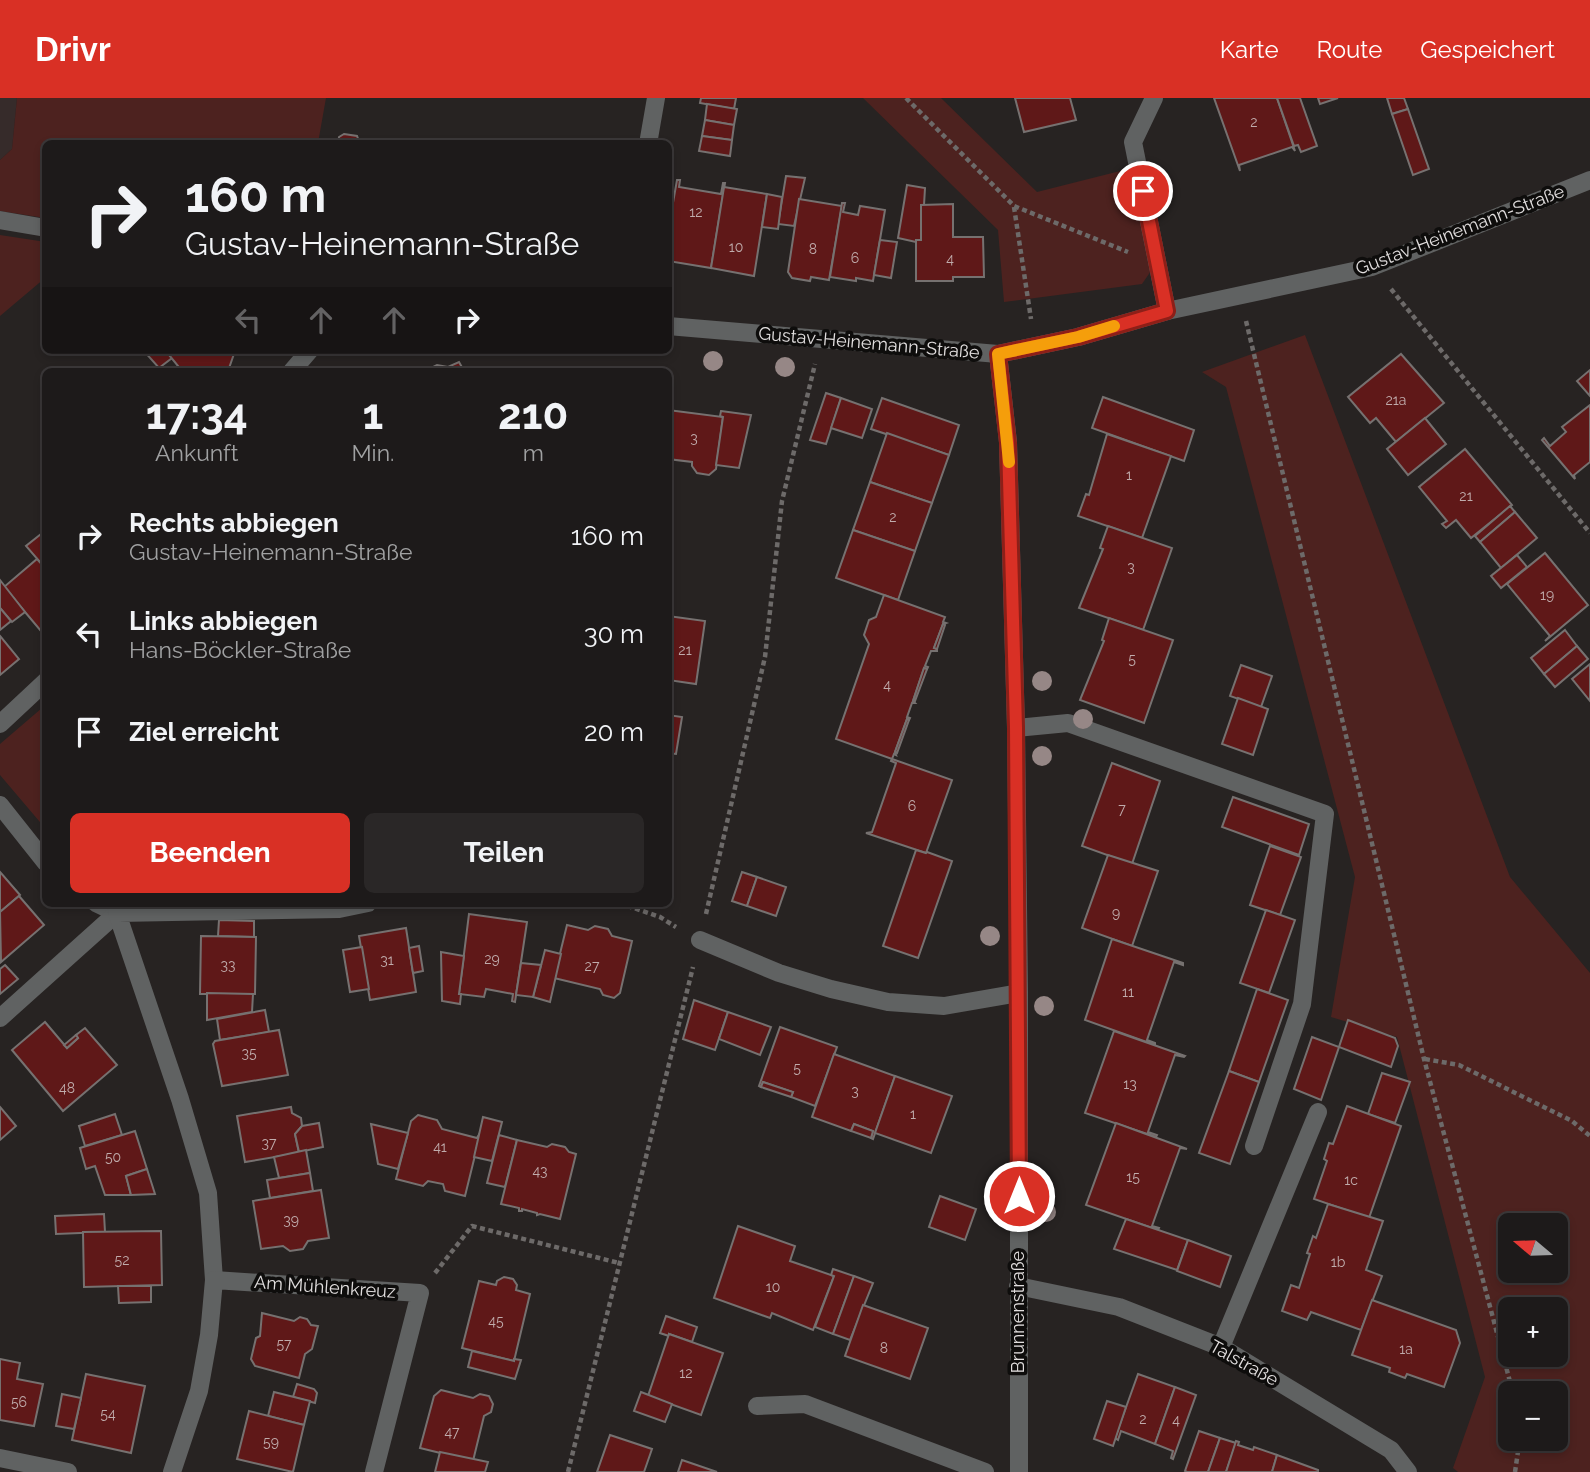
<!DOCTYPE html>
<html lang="de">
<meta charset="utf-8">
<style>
body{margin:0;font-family:Raleway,sans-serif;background:#2a2727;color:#f1f3f6;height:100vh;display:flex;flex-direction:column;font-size:26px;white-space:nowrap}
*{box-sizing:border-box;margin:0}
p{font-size:23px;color:#a0a1a2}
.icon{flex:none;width:38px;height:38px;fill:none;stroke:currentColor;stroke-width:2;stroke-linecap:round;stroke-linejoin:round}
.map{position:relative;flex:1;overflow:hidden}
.panel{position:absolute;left:42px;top:270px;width:630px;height:539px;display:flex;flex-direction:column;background:#1d1a1a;border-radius:10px;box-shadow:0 4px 10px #0003,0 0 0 2px #3b3839}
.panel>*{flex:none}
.banner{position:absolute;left:42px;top:42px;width:630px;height:214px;border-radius:10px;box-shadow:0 4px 10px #0003,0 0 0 2px #3b3839;background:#1d1a1a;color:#f1f3f6;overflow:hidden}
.needle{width:46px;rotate:289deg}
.controls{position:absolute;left:1498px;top:1115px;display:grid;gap:14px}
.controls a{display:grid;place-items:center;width:70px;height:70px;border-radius:10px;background:#1d1a1a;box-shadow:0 4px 10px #0003,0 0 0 2px #3b3839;font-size:35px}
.pin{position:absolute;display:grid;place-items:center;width:60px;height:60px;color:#fff;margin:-30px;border:4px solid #fff;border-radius:50%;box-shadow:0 2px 7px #0007}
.me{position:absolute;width:77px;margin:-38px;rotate:0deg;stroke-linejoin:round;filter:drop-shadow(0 0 5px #0008)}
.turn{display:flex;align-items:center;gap:24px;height:147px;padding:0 28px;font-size:32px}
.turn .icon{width:91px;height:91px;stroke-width:2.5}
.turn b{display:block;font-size:49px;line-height:60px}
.lanes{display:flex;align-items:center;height:66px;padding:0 28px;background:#0003;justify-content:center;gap:35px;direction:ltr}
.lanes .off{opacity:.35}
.eta{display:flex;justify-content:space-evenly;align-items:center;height:119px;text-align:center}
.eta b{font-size:42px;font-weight:700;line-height:49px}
.primary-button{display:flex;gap:14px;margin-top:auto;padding:14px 28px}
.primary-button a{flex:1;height:80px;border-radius:10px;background:#d93025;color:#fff;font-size:28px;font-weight:700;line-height:80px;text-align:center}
.primary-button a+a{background:#2a2727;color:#f1f3f6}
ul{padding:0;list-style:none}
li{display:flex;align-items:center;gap:21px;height:98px;padding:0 28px}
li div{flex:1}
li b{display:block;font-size:26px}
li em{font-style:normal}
header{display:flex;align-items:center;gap:42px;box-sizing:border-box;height:98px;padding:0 35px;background:#d93025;color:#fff}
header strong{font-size:33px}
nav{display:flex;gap:38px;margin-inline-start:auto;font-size:24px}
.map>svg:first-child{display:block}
.built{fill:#362b2a}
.green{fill:#4d221f;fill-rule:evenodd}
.building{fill:#5f1818;stroke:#767170;stroke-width:2}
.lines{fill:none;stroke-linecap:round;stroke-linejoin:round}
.path{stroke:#6d6a69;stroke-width:4.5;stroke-dasharray:5 3.5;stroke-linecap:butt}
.minor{stroke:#606262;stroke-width:18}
.tree{fill:#968786}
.route-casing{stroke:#8d1f18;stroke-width:18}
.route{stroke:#d93025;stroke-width:12}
.slow{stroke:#f59e0b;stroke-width:12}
.labels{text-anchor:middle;stroke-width:7;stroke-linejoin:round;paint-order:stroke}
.number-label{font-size:14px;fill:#c0acac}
.street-label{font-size:18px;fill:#e1dede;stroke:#0e0d0c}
</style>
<header>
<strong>Drivr</strong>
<nav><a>Karte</a><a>Route</a><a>Gespeichert</a></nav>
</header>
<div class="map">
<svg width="1590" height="1374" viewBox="0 0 1590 1374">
<rect width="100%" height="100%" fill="#272322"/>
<polygon class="built" points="0,0 17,0 12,51 0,62"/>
<g class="green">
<polygon points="17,0 326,0 318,45 46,46 45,120 0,113 0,62 12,51"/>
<polygon points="863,0 941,0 1037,94 1132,70 1153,170 1142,186 1004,204 998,132"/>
<polygon points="0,137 46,144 45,180 0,218"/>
<path d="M1305,237L1510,779L1590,875V1374H1458L1453,1370L1485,1279L1397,939L1331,919L1355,779L1226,289L1202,274ZM1510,1127H1556V1172H1510ZM1510,1211H1556V1256H1510ZM1510,1295H1556V1340H1510Z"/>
<polygon points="45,596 45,730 0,677 0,646 42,610 42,598"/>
</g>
<g class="building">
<polygon points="701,0 736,0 734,11 700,5"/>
<polygon points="1015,0 1070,0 1076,22 1024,34"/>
<polygon points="1214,0 1277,0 1295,53 1292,49 1239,67 1240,73"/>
<polygon points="1277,0 1300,0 1317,48 1301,54 1298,47 1294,48"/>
<polygon points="1318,0 1338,0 1320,6"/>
<polygon points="1387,0 1404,0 1408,11 1392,16"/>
<polygon points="707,6 737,11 734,27 705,22"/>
<polygon points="1408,11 1429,71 1413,77 1392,16"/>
<polygon points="705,22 734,27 732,42 702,38"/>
<polygon points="344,36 357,38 360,46 338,46 339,39"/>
<polygon points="702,38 732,42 730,58 699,53"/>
<polygon points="786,78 805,80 794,128 778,126"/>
<polygon points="677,82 680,82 679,89 721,96 723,85 725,85 711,170 668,163 668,133"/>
<polygon points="907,87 925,90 924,107 921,107 921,142 916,142 916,144 898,140"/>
<polygon points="724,89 767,96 754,178 711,170"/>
<polygon points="767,96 782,99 778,131 762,129"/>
<polygon points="799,101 842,108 829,182 811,179 810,183 792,180 788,174"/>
<polygon points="842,105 845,105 843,114 858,117 860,108 885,112 873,183 856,180 856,183 830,179"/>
<polygon points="953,106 953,139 983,139 984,179 953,179 953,183 916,183 916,142 921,142 921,107"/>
<polygon points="880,142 897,144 891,180 874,177"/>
<polygon points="143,252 165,252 172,260 159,270"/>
<polygon points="165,252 234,252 235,253 228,273 182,273"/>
<polygon points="1401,256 1444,305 1396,344 1376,320 1370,325 1348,299"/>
<polygon points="459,264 464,273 425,273 437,267 448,269"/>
<polygon points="1590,272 1590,298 1577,283"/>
<polygon points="826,295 841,300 826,346 810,342"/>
<polygon points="1103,299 1194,332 1184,363 1092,330"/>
<polygon points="841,300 872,311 862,340 831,330"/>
<polygon points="882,300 959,327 949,357 871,331"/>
<polygon points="1590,307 1590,364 1574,377 1575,381 1542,342 1544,340 1550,348 1566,334 1562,329"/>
<polygon points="668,312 723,319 716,371 709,377 697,375 692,368 692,364 668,361"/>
<polygon points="721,313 751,317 739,370 716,367 723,319 720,318"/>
<polygon points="1425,320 1446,346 1408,377 1387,351"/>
<polygon points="887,335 949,357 932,405 870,384"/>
<polygon points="1107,336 1171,358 1142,440 1078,418 1086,396 1089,397"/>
<polygon points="1465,351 1512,407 1471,440 1456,422 1446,430 1442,426 1447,423 1419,389"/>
<polygon points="870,384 932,405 915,453 853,432"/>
<polygon points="1510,408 1515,414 1480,444 1475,438"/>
<polygon points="1515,414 1537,440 1501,470 1480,444"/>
<polygon points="1108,428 1172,450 1143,532 1079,510 1103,451 1100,450"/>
<polygon points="46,432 46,471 26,448"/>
<polygon points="853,432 915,453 898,502 836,480"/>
<polygon points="1545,455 1588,507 1545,543 1550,538 1507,486"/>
<polygon points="1517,457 1527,469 1501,490 1491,478"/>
<polygon points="37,461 46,471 46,539 4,489"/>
<polygon points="0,482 25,514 12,524 0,510"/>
<polygon points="884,497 945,519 943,524 946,525 943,526 934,550 937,551 937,553 931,553 925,568 928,569 927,571 924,570 913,603 915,605 912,605 907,619 910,620 909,622 907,621 895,654 896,657 894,656 892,661 836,641 869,546 864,537 869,522 876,519"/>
<polygon points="0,510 11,523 0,532"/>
<polygon points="668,518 705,523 696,586 668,582"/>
<polygon points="1109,520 1173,542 1144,625 1080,602 1104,543 1102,542"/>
<polygon points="943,526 945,527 937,551 934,550"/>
<polygon points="1565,532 1577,548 1544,576 1531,560"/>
<polygon points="0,538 19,561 0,577"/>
<polygon points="1577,548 1588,561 1555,589 1544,576"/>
<polygon points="1590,566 1590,603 1572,581"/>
<polygon points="1241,567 1272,578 1261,609 1230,598"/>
<polygon points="924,570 927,571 915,603 913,603"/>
<polygon points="1238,600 1268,611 1253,657 1222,646"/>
<polygon points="668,617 682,619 676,656 668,655"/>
<polygon points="907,621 909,622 897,655 895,654"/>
<polygon points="892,661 952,682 926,755 866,735 872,734 896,665 891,663"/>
<polygon points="1112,665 1160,683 1132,766 1082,748"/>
<polygon points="1233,699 1309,726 1299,757 1222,729"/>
<polygon points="1270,748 1301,759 1280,817 1250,807"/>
<polygon points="916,752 926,755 927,754 952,763 918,860 883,848"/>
<polygon points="1108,757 1158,773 1132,848 1082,830"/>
<polygon points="0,774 20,797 0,814"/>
<polygon points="742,774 757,779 747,808 732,803"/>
<polygon points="757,779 786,789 776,818 747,808"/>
<polygon points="19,798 44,827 1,864 0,814"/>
<polygon points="1266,812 1295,822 1269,895 1240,885"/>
<polygon points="469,816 527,824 515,904 512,903 513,896 486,891 484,899 459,896"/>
<polygon points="219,822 254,823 254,839 218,838"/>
<polygon points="567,827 588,832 595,828 608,831 612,838 632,843 620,895 614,900 603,897 600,891 554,880"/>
<polygon points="406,830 416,894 370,902 359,838"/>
<polygon points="201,838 256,839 255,896 200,896"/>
<polygon points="1112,841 1183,865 1183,867 1174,864 1147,942 1155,945 1155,947 1085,922"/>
<polygon points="419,848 423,873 413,875 409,850"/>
<polygon points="362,849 369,891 350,894 343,852"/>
<polygon points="545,852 561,856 550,904 533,899"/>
<polygon points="441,854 464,858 459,896 461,896 460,906 442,903"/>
<polygon points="521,865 541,867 533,899 516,897"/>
<polygon points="5,867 18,881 0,896 0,871"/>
<polygon points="1257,891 1288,902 1259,984 1229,973"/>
<polygon points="207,895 253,896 252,914 207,922"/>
<polygon points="694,902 728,914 715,952 683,941"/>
<polygon points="265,912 269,934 220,942 217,921"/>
<polygon points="728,914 771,929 760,957 719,941"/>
<polygon points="1348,922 1395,940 1398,948 1391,969 1339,949"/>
<polygon points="45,924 67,950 78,940 76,937 85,930 117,967 63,1013 12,952"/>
<polygon points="780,929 837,949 815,1008 791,999 793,994 763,984 761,989 759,988"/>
<polygon points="279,932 288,977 222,988 213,946 215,943"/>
<polygon points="1114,933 1185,958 1184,959 1175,957 1148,1034 1157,1037 1156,1039 1085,1015"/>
<polygon points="76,937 78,940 67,950 64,947"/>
<polygon points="1312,939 1339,949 1321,1002 1294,991"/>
<polygon points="834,956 895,978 873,1041 871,1040 873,1033 854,1026 851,1033 812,1019"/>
<polygon points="1229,973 1259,984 1230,1066 1199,1055"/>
<polygon points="1382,975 1410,984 1395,1025 1368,1016"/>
<polygon points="895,978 952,998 931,1055 875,1035"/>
<polygon points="763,984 793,994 791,999 761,989"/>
<polygon points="1347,1008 1401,1028 1369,1120 1314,1101 1327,1063 1324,1061 1329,1045 1333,1046"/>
<polygon points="0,1009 16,1028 0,1042"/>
<polygon points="291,1009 292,1015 301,1020 302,1028 295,1036 299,1055 245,1064 237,1018"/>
<polygon points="115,1016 122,1037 85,1048 79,1028"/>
<polygon points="418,1017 437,1022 442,1031 477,1040 481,1033 465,1098 445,1093 443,1086 428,1083 423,1088 396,1081 411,1023"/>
<polygon points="483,1019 502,1024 492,1063 474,1059"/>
<polygon points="319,1025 323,1049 299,1054 295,1036 302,1028"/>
<polygon points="1116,1025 1187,1051 1180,1050 1152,1128 1159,1130 1158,1132 1086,1107"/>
<polygon points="371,1026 408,1035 398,1071 378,1066"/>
<polygon points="854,1026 873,1033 871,1040 851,1033"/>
<polygon points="135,1033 147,1071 126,1078 131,1097 105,1097 95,1068 86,1071 80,1050"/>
<polygon points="499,1037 517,1042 505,1089 487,1085"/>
<polygon points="517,1042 547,1049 552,1046 565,1049 569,1054 576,1056 560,1121 540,1116 537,1117 537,1115 522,1111 522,1113 519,1113 519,1110 501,1106"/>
<polygon points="306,1052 310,1075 279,1080 274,1059"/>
<polygon points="147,1071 155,1096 131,1097 126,1078"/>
<polygon points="310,1075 313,1093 270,1100 267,1082"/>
<polygon points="321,1092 329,1140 308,1143 303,1151 290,1153 283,1148 261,1151 253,1103"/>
<polygon points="940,1098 976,1111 965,1142 929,1129"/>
<polygon points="1328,1106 1383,1123 1366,1172 1382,1178 1361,1232 1311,1214 1307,1222 1282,1213 1291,1187 1299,1190 1310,1156 1307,1155 1313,1138 1316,1140"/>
<polygon points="104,1116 105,1134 56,1136 55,1118"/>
<polygon points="1126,1121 1188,1142 1177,1172 1114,1151"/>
<polygon points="738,1128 795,1148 790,1163 834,1178 813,1232 772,1215 770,1220 714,1200"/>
<polygon points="161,1133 162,1187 84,1189 83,1134"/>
<polygon points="1188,1142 1231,1158 1220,1189 1177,1173"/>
<polygon points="833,1171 854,1178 833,1236 815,1229 834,1178 831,1177"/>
<polygon points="854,1178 873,1185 850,1242 833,1236"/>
<polygon points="504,1179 513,1181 517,1187 516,1192 530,1196 514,1263 462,1250 479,1183 496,1187 497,1183"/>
<polygon points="118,1188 151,1188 151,1204 119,1205"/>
<polygon points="1372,1202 1456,1232 1460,1245 1444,1289 1407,1276 1405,1280 1389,1274 1390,1270 1352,1257"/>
<polygon points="863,1207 928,1230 910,1281 845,1258"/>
<polygon points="262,1215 294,1223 300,1219 307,1221 311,1227 318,1228 312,1251 305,1256 299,1280 255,1268 251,1261 256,1240 260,1238"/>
<polygon points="666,1218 697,1229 692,1244 669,1236 669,1238 660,1235"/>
<polygon points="669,1236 723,1255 701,1317 648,1298"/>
<polygon points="472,1253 514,1263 514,1261 521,1262 515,1281 468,1269"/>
<polygon points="0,1261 20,1265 17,1281 43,1286 34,1328 0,1322"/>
<polygon points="86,1276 145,1288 131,1355 72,1342"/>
<polygon points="1138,1276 1175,1289 1155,1346 1121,1333 1118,1342 1115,1340"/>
<polygon points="297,1286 314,1291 317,1295 315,1305 293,1299"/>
<polygon points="1175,1289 1196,1297 1173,1361 1171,1360 1173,1353 1155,1346"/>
<polygon points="441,1292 473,1300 480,1296 489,1298 493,1306 491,1314 484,1318 473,1363 420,1350 434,1298"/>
<polygon points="274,1294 310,1303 304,1327 268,1318"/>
<polygon points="641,1294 672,1306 665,1324 634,1313"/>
<polygon points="62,1296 81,1300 74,1331 56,1328"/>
<polygon points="1107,1303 1126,1309 1113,1348 1094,1341"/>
<polygon points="249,1313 304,1327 293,1374 237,1361"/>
<polygon points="1199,1333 1220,1340 1208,1374 1187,1374 1185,1373"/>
<polygon points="610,1337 652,1351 644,1374 597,1374"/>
<polygon points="1220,1340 1236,1345 1226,1374 1208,1374"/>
<polygon points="1236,1343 1239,1344 1238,1347 1253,1352 1254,1349 1277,1357 1272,1374 1226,1374"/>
<polygon points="440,1354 488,1364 485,1374 435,1374"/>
<polygon points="1277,1357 1318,1372 1318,1374 1272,1374"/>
<polygon points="682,1362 717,1374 678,1374"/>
</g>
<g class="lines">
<g class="path">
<polyline points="906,0 1014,108 1128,154"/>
<polyline points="1014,109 1031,221"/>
<polyline points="1391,191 1590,435"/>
<polyline points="1246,223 1424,961 1513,1295"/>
<polyline points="619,805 660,819 676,829"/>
<polyline points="706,816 765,559 782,403 815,266"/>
<polyline points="1425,961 1459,967 1572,1023 1590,1038"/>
<polyline points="435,1175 472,1128 619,1165"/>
<polyline points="568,1374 693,869"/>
<polyline points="1515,1374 1520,1340"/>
</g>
<g class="minor">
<polyline points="1154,0 1133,44 1167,213"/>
<polyline points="648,46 656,0"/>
<polyline points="0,122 46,130"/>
<polyline points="668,228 998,256 1078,239 1167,213 1372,169 1590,82"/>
<polyline points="998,256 1008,344 1016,630 1019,895 1019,1374"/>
<polyline points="292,273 310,252"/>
<polyline points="0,626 46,583"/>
<polyline points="1016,630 1068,625 1325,716 1302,906 1254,1048"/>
<polyline points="0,707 46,765"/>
<polyline points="96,805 117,815"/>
<polyline points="700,842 779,875 831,891 888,904 944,908 1019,895"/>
<polyline points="0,920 117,815 115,805"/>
<polyline points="214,1182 208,1095 180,1001 117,815 339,811 368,805"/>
<polyline points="1018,1188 1119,1209 1221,1249 1391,1352 1408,1374"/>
<polyline points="1221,1249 1318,1014"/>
<polyline points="757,1308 805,1306 985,1374"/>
<polyline points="0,1360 68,1374"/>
<polyline points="172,1374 199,1293 209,1237 214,1182 420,1195 374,1374"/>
</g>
</g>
<g class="tree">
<circle cx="713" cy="263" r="10"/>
<circle cx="785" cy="269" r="10"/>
<circle cx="1042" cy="583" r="10"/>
<circle cx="1083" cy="621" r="10"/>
<circle cx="1042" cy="658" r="10"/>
<circle cx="990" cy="838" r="10"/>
<circle cx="1044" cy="908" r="10"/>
<circle cx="1046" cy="1114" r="10"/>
</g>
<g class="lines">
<defs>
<polyline id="route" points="1019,1098 1016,629 1008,345 998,256 1078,239 1167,213 1143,93"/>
</defs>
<use href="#route" class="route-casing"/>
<use href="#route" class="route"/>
<polyline class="slow" points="1009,364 998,256 1078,239 1114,228"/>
</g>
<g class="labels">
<g class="number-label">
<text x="1254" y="29">2</text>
<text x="696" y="119">12</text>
<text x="736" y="154">10</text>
<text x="813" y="156">8</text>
<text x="855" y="165">6</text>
<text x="950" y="166">4</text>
<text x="1396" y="307">21a</text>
<text x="694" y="345">3</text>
<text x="1129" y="382">1</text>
<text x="1466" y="403">21</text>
<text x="893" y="424">2</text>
<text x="1131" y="474">3</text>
<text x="1547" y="502">19</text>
<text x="685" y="557">21</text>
<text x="1132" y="566">5</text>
<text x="887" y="592">4</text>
<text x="912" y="713">6</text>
<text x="1122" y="716">7</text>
<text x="1116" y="820">9</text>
<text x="492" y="866">29</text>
<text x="387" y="867">31</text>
<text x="228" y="872">33</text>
<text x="592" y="873">27</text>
<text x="1128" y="899">11</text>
<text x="249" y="960">35</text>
<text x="797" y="975">5</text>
<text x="1130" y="991">13</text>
<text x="67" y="995">48</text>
<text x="855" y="998">3</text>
<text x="913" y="1021">1</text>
<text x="269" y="1050">37</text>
<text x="440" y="1054">41</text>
<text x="113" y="1064">50</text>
<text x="540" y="1078">43</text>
<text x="1133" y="1084">15</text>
<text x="1351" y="1087">1c</text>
<text x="291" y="1127">39</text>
<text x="122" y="1167">52</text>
<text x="1338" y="1169">1b</text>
<text x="773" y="1194">10</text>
<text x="496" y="1228">45</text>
<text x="284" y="1251">57</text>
<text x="884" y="1255">8</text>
<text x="1406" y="1256">1a</text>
<text x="686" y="1280">12</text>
<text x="19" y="1309">56</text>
<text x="108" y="1321">54</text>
<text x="1143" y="1326">2</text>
<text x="1176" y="1327">4</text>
<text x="452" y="1339">47</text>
<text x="271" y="1349">59</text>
</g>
<g class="street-label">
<text transform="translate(1460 132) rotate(-21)" y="6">Gustav-Heinemann-Straße</text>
<text transform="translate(869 245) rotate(5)" y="6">Gustav-Heinemann-Straße</text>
<text transform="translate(325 1189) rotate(4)" y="6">Am Mühlenkreuz</text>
<text transform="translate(1018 1214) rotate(-90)" y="6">Brunnenstraße</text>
<text transform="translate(1244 1265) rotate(29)" y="6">Talstraße</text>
</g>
</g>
</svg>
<div class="controls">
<a><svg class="needle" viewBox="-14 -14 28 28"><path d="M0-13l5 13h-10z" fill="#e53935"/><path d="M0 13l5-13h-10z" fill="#a0a1a2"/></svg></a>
<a>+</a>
<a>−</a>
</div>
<div class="pin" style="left:1143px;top:93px;background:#d93025"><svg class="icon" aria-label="arrive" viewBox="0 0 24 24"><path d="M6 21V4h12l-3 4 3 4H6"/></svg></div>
<svg class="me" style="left:1019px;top:1098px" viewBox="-20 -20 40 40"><circle r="17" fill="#d93025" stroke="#fff" stroke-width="3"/><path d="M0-11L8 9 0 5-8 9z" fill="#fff"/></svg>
<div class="banner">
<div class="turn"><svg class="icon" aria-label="right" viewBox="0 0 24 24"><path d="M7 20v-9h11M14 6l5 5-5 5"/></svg><div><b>160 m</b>Gustav-Heinemann-Straße</div></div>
<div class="lanes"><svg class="icon off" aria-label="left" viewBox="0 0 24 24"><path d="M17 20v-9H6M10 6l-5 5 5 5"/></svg><svg class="icon off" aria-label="ahead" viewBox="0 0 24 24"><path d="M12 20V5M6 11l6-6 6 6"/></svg><svg class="icon off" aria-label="ahead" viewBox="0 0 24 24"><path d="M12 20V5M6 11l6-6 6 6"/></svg><svg class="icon" aria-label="right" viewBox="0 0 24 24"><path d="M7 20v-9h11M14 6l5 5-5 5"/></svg></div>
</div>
<section class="panel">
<div class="eta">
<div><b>17:34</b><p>Ankunft</p></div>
<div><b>1</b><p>Min.</p></div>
<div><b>210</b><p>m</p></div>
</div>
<ul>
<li><svg class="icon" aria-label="right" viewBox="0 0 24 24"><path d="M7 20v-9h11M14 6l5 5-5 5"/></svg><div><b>Rechts abbiegen</b><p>Gustav-Heinemann-Straße</p></div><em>160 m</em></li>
<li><svg class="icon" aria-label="left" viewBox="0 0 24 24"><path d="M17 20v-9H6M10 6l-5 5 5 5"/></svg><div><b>Links abbiegen</b><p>Hans-Böckler-Straße</p></div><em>30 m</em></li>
<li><svg class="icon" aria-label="arrive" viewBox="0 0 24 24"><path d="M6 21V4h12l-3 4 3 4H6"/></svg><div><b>Ziel erreicht</b></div><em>20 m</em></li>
</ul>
<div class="primary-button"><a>Beenden</a><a>Teilen</a></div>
</section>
</div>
